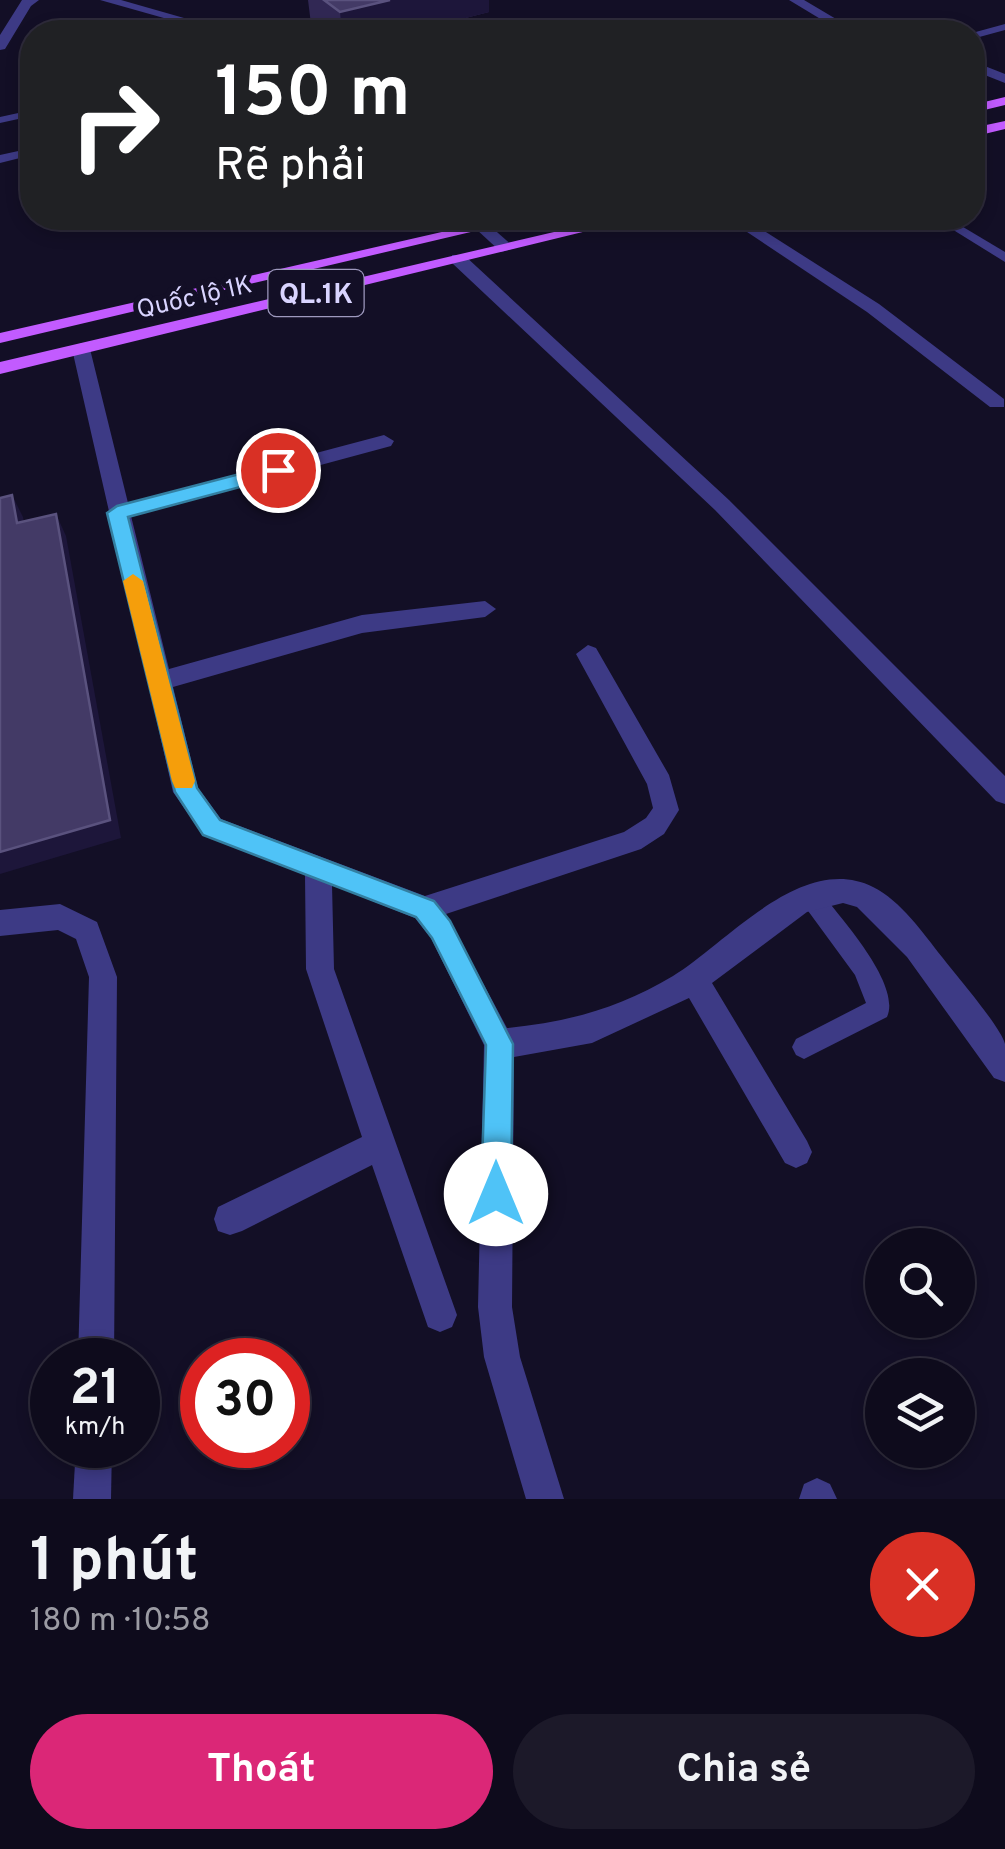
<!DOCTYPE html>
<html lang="vi">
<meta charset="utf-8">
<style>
body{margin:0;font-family:Overpass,sans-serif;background:#1c1929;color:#f1f3f6;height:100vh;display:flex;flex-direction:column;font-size:38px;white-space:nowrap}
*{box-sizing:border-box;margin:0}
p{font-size:32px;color:#9b9ba3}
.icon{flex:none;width:55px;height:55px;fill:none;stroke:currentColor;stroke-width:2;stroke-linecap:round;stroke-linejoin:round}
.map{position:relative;height:1499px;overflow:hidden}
.drawer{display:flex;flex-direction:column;background:#0e0b1c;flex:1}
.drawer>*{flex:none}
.guide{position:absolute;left:20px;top:20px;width:965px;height:210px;border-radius:40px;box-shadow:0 5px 15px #0003,0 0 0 2px #2e2b3b;background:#202124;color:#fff;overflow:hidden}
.fabs{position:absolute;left:865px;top:1228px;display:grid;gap:20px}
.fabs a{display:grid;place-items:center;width:110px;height:110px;border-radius:50%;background:#0e0b1c;box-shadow:0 5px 15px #0003,0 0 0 2px #2e2b3b;font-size:50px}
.speed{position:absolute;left:30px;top:1338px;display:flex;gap:20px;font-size:50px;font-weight:700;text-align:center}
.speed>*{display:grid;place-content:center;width:130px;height:130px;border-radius:50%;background:#0e0b1c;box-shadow:0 5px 15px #0003,0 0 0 2px #2e2b3b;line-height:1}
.speed small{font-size:25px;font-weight:400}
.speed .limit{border:15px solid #d22;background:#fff;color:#111}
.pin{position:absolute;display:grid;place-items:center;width:85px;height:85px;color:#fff;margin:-42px;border:5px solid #fff;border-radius:50%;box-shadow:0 2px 10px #0007}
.me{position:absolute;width:110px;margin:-55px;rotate:0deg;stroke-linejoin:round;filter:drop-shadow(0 0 8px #0008)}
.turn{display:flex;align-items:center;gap:35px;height:210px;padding:0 30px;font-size:45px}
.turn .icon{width:130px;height:130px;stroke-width:2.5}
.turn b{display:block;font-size:70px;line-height:85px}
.round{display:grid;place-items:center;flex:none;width:105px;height:105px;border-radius:52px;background:#1c1929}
.summary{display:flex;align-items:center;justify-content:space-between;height:170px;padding:0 30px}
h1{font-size:60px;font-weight:700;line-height:75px}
.button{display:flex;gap:20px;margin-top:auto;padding:20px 30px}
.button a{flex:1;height:115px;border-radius:60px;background:#db2777;color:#fff;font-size:40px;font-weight:700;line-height:115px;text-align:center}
.button a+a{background:#1c1929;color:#f1f3f6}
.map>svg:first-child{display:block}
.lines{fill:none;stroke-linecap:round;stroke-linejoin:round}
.service{fill:#3d3a85;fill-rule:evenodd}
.minor{fill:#3d3a85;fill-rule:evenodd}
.primary{fill:#c25bff;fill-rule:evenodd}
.wall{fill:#312854}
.shaded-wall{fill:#1d163a}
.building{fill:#433a66;stroke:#5a527e;stroke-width:2.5}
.route{fill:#4fc3f7;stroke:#337fa1;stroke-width:2.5}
.slow{fill:#f59e0b}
.labels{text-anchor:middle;stroke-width:10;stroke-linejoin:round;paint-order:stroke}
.far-street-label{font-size:25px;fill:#d9d4ff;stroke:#130f26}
.shield{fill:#130f26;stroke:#9e99be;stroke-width:2.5}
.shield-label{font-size:28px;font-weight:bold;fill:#d9d4ff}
</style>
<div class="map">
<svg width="1005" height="1499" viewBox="0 0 1005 1499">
<rect width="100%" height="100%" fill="#130f26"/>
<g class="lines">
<g class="service">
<polygon points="1005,24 1005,30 972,39 972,33"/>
<polygon points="972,43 986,53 986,57 972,60"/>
<polygon points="32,110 32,116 0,123 0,117"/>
<polygon points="32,148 32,155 0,163 0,155"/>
<polygon points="934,218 948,218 1005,252 1005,262"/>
<path d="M811,887L819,890C839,916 902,984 887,1017L804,1059L796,1055L792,1047L796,1039L866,1003L855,975L803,904L800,897L803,890Z"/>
</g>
<g class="minor">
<polygon points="22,0 39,0 31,6 5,49 0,50 0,35"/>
<polygon points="100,0 121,0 184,18 178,22"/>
<polygon points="789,0 804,0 858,32 842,32"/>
<polygon points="972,61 1005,74 1005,83 972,70"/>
<polygon points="464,218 481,218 515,248 501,252"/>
<polygon points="726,218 744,218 879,304 1004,399 1004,407 990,407 867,312"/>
<polygon points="452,255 464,255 729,500 1005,776 1005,804 996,801 715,510 452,263"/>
<path d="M81,343L90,349L128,503L384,435L394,441L391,446L131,516L169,669L362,615L485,601L496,609L485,617L362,633L173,687L198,788L221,819L425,896L624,832L646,818L653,808L647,784L576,654L588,645L596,648L669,775L679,810L664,834L641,849L446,914L507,1028C568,1022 620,1008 673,976C727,943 802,852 873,887C901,901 923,933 942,957C955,974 1001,1027 1005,1044C1005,1055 1005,1071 1005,1082L994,1078L907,957L857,907L843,903L807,912L712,983L807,1141L812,1152L807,1163L796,1168L785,1163L689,998L592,1043L514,1057L512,1307L520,1357L564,1499H526L484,1357L478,1307L484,1045L431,938L415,918L332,885L334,969L457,1315L452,1327L440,1332L428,1327L372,1165L242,1231L230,1235L218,1231L214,1219L218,1207L362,1137L306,969L305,875L203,835L173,792L72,349Z"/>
<polygon points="60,904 97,922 117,977 114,1360 78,1360 89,977 76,939 58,930 0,936 0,910"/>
<polygon points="76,1445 112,1445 111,1499 73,1499"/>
<polygon points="817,1478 830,1484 837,1499 799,1499 804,1484"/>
</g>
<g class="primary">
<polygon points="1005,97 1005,105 972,113 972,105"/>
<polygon points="1005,121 1005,129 972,137 972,128"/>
<polygon points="503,218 530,218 0,343 0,333"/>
<polygon points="614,218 640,218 0,374 0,362"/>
</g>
</g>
<g class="wall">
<polygon points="308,0 489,0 489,12 411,32 322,32 311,24"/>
<polygon points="32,44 32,73 28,73 23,59"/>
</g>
<g class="shaded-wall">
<polygon points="390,0 489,0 489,12 411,32 342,32 340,12"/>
<polygon points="12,495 23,517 28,544 17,523"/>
<polygon points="56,514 66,536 121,838 0,874 0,852"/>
</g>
<g class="building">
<polygon points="324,0 390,0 340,12"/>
<polygon points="42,30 95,31 94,32 41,32"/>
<polygon points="32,44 32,59 23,59"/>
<polygon points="12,495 17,523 56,514 110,820 0,852 0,498"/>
</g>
<polygon class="route" points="278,464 285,466 285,475 128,517 197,788 220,820 434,901 450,921 513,1044 511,1194 506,1204 496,1209 486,1204 481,1194 486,1045 432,938 416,917 203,835 175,792 107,513 117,506"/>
<polygon class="slow" points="133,574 143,581 195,781 192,788 175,788 172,781 123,581"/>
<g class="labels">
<g class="far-street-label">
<text transform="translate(194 296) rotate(-13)" y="9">Quốc lộ 1K</text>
</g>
<rect class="shield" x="268.5" y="270" width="95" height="46" rx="8"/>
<g class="shield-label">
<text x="316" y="303">QL.1K</text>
</g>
</g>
</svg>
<div class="fabs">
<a><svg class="icon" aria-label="search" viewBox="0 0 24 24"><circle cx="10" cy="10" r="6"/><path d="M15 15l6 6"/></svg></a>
<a><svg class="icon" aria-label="layers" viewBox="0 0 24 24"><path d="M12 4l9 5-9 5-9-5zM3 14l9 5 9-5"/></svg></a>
</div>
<div class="speed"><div>21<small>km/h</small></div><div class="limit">30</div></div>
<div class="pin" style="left:278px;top:470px;background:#d93025"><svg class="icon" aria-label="arrive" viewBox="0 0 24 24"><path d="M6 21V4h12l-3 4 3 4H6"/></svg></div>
<svg class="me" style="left:496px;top:1194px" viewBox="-20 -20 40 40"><circle r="19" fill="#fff"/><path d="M0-13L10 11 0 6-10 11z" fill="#4fc3f7"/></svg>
<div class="guide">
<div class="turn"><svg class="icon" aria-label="right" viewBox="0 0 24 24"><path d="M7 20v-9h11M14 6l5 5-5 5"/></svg><div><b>150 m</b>Rẽ phải</div></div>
</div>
</div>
<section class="drawer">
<div class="summary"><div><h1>1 phút</h1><p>180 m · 10:58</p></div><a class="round" style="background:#d93025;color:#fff"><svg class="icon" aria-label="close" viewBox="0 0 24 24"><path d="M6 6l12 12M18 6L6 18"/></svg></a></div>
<div class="button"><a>Thoát</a><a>Chia sẻ</a></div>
</section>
